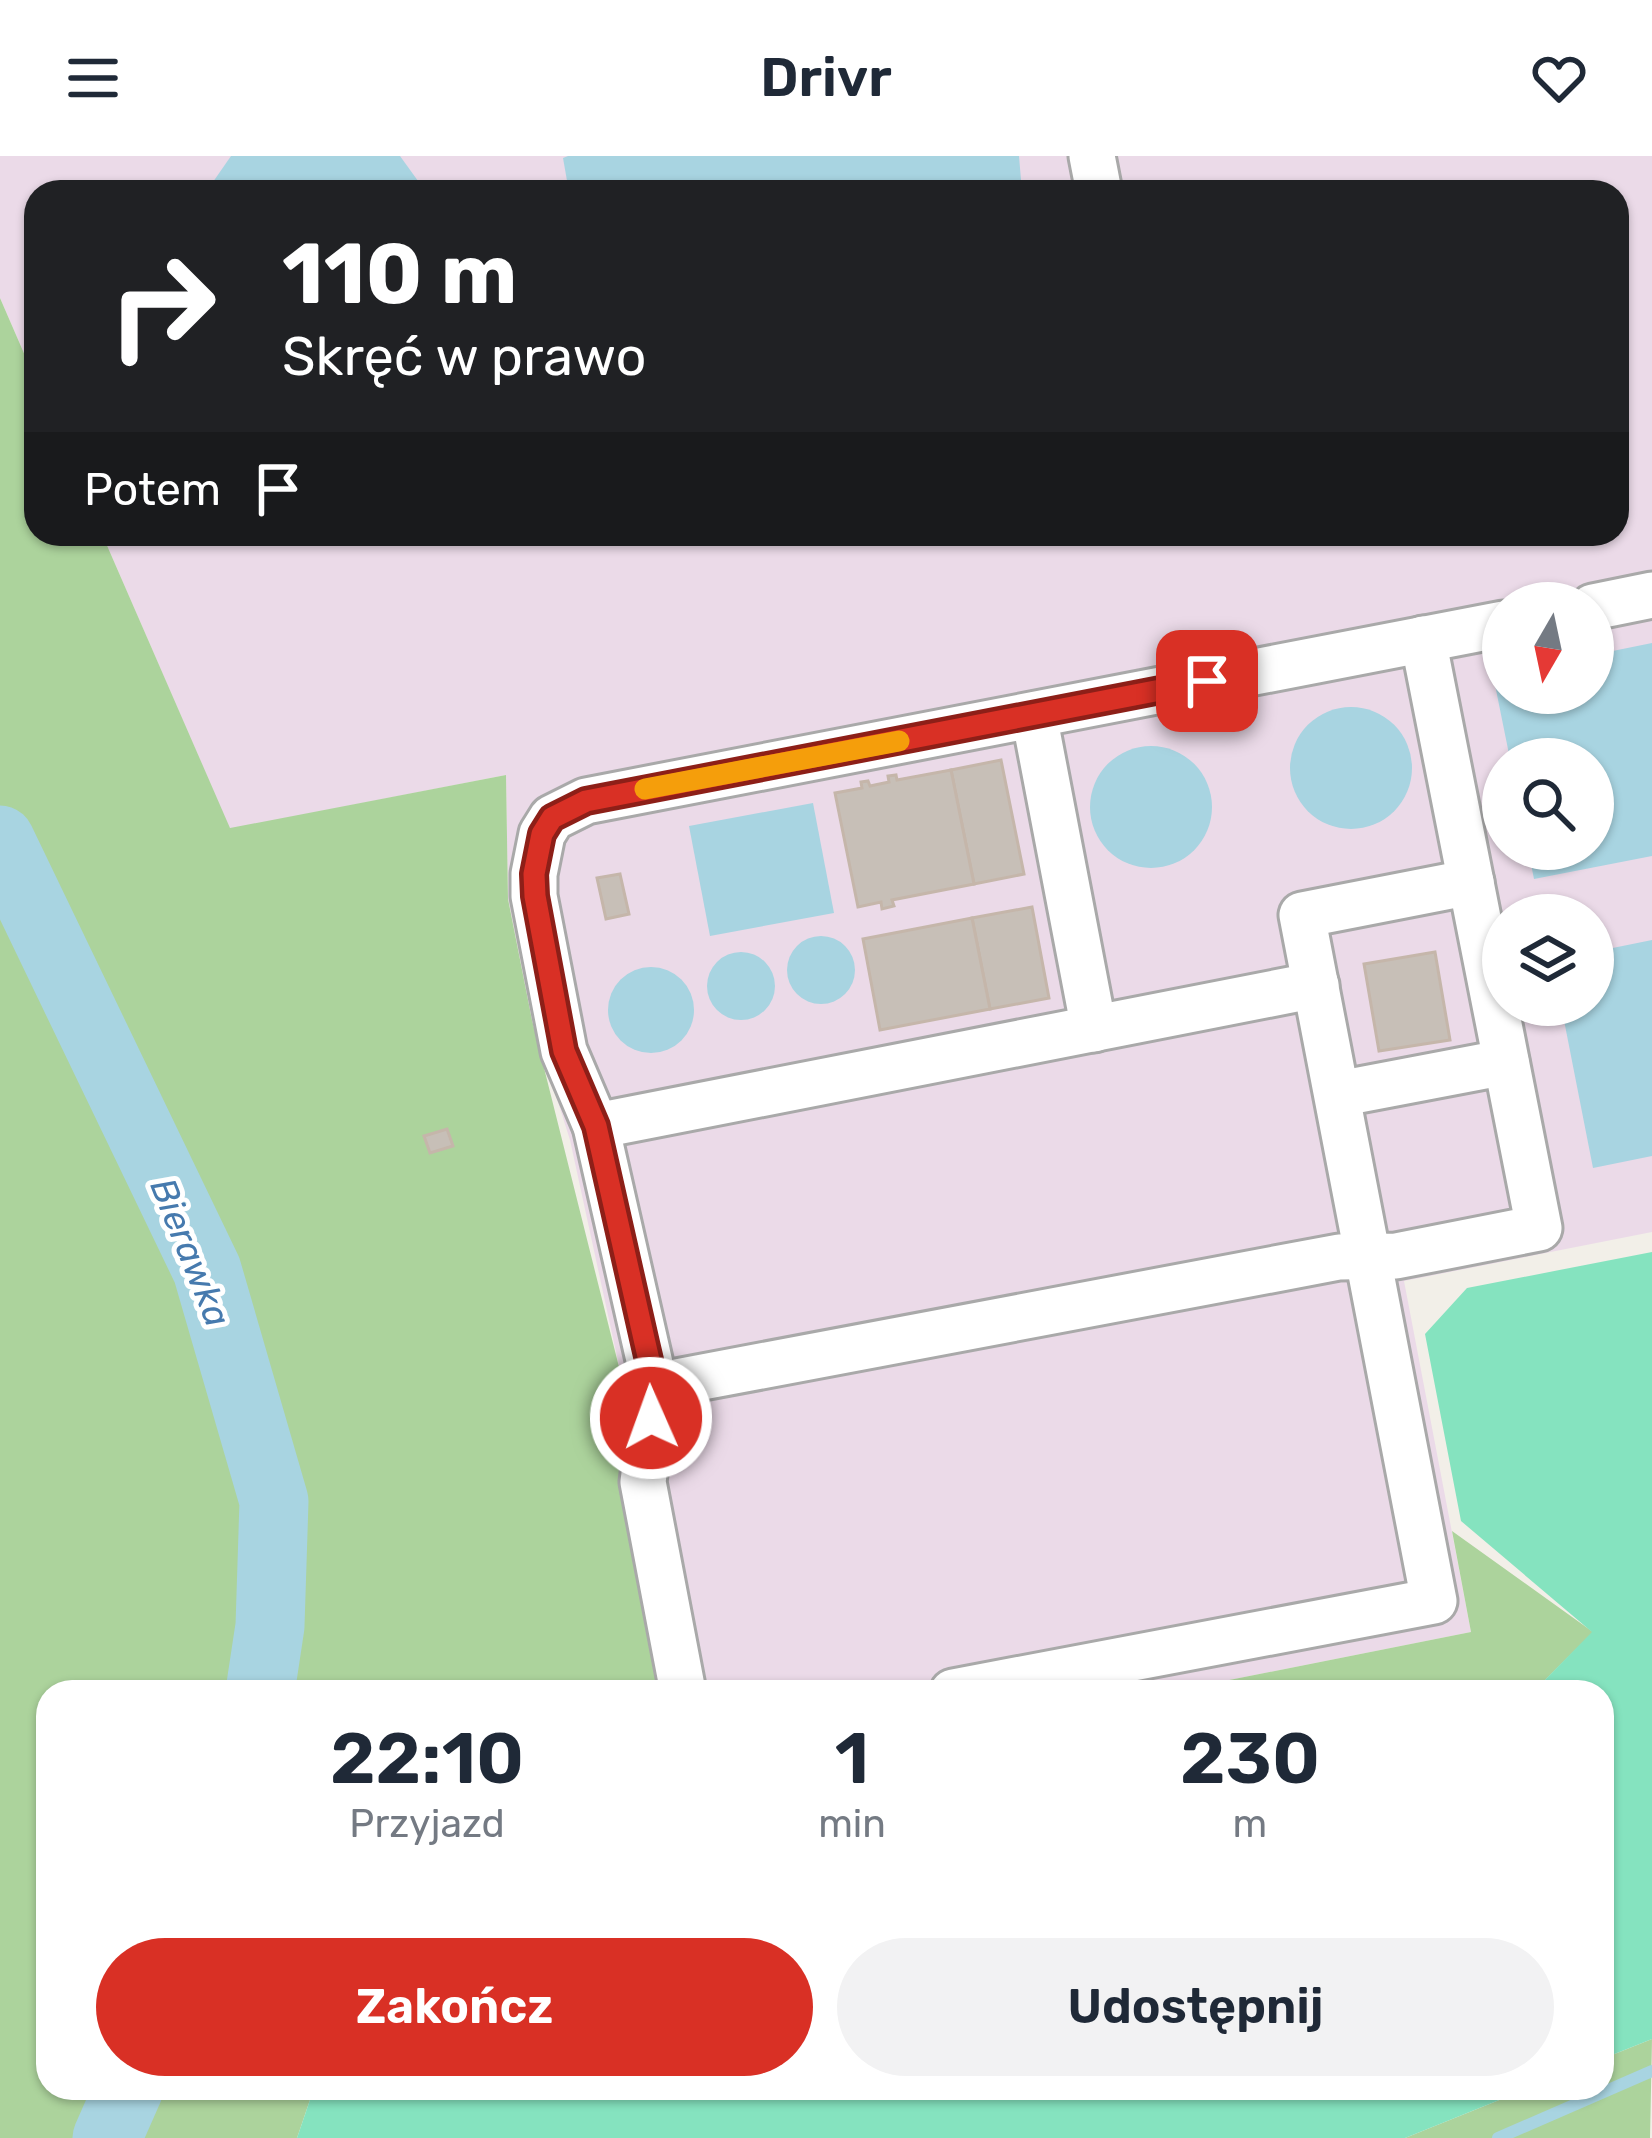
<!DOCTYPE html>
<html lang="pl">
<meta charset="utf-8">
<style>
body{margin:0;font-family:Rubik,sans-serif;background:#f2f2f3;color:#1f2937;height:100vh;display:flex;flex-direction:column;font-size:45px;white-space:nowrap}
*{box-sizing:border-box;margin:0}
p{font-size:39px;color:#747a83}
.icon{flex:none;width:66px;height:66px;fill:none;stroke:currentColor;stroke-width:2;stroke-linecap:round;stroke-linejoin:round}
.map{position:relative;flex:1;overflow:hidden}
.panel{position:absolute;left:36px;top:1524px;width:1578px;height:420px;display:flex;flex-direction:column;background:#fff;border-radius:36px;box-shadow:0 3px 9px #0004}
.panel>*{flex:none}
.guide{position:absolute;left:24px;top:24px;width:1605px;height:366px;border-radius:36px;box-shadow:0 3px 9px #0004;background:#202124;color:#fff;overflow:hidden}
.needle{width:78px;rotate:189deg}
.controls{position:absolute;left:1482px;top:426px;display:grid;gap:24px}
.controls a{display:grid;place-items:center;width:132px;height:132px;border-radius:50%;background:#fff;box-shadow:0 3px 9px #0004;font-size:60px}
.pin{position:absolute;display:grid;place-items:center;width:102px;height:102px;color:#fff;margin:-51px;border-radius:24px;box-shadow:0 6px 18px #0006}
.me{position:absolute;width:132px;margin:-66px;rotate:358deg;stroke-linejoin:round;filter:drop-shadow(0 0 9px #0008)}
.turn{display:flex;align-items:center;gap:42px;height:252px;padding:0 60px;font-size:54px}
.turn .icon{width:156px;height:156px;stroke-width:2.5}
.turn b{display:block;font-size:84px;line-height:102px}
.then{display:flex;align-items:center;height:114px;padding:0 60px;background:#0003;gap:24px;font-size:45px}
.eta{display:flex;justify-content:space-evenly;align-items:center;height:204px;text-align:center}
.eta b{font-size:72px;font-weight:600;line-height:84px}
.action{display:flex;gap:24px;margin-top:auto;padding:24px 60px}
.action a{flex:1;height:138px;border-radius:72px;background:#d93025;color:#fff;font-size:48px;font-weight:600;line-height:138px;text-align:center}
.action a+a{background:#f2f2f3;color:#1f2937}
header{display:flex;justify-content:space-between;align-items:center;height:156px;padding:0 60px;background:#fff;font-size:54px;font-weight:600}
.map>svg:first-child{display:block}
.industrial{fill:#ebdae8;fill-rule:evenodd}
.forest{fill:#acd39c}
.pitch{fill:#85e3bf}
.water{fill:#a8d4e1}
.lines{fill:none;stroke-linecap:round;stroke-linejoin:round}
.stream{stroke:#a8d4e1;stroke-width:12}
.river{stroke:#a8d4e1;stroke-width:69}
.building{fill:#c7bfb7;stroke:#c5b6aa;stroke-width:3}
.minor-casing{stroke:#a9a9a9;stroke-width:51}
.minor{stroke:#fff;stroke-width:45}
.route-casing{stroke:#8d1f18;stroke-width:30}
.route{stroke:#d93025;stroke-width:21}
.slow{stroke:#f59e0b;stroke-width:21}
.labels{text-anchor:middle;stroke-width:10;stroke-linejoin:round;paint-order:stroke}
.water-label{font-size:36px;font-style:italic;fill:#467aae;stroke:#fff}
</style>
<header><svg class="icon" aria-label="menu" viewBox="0 0 24 24"><path d="M4 6h16M4 12h16M4 18h16"/></svg>Drivr<svg class="icon" aria-label="heart" viewBox="0 0 24 24"><path d="M12 20l-8-8c-3-5 5-10 8-4 3-6 11-1 8 4z"/></svg></header>
<div class="map">
<svg width="1652" height="1982" viewBox="0 0 1652 1982">
<rect width="100%" height="100%" fill="#f2efe8"/>
<path class="industrial" d="M0,0H1652V1076L1404,1125L1471,1476L1169,1536H671L626,1304L621,1219L570,984L532,864L508,743L506,619L230,673L102,378H1617V36H36V225L0,142ZM1503,447H1593V537H1503ZM1503,603H1593V693H1503ZM1503,759H1593V849H1503Z"/>
<g class="forest">
<polygon points="0,142 36,225 36,378 102,378 230,672 506,619 508,743 532,864 621,1219 626,1304 671,1536 48,1536 48,1932 314,1932 297,1982 0,1982"/>
<polygon points="1452,1375 1593,1476 1533,1536 1169,1536 1471,1476"/>
<polygon points="1652,1883 1650,1982 1405,1982 1529,1932 1602,1932 1602,1903"/>
</g>
<g class="pitch">
<polygon points="1652,1096 1652,1883 1602,1903 1602,1536 1533,1536 1592,1476 1461,1365 1425,1178 1467,1132"/>
<polygon points="314,1932 1529,1932 1405,1982 297,1982"/>
</g>
<g class="water">
<polygon points="231,0 400,0 426,36 206,36"/>
<polygon points="568,0 1019,0 1022,36 569,36 563,2"/>
<polygon points="1652,487 1652,700 1534,723 1528,693 1593,693 1593,603 1510,603 1493,519 1503,517 1503,537 1593,537 1593,499"/>
<circle cx="1351" cy="612" r="61"/>
<circle cx="1151" cy="651" r="61"/>
<polygon points="813,647 834,757 710,780 689,670"/>
<circle cx="821" cy="814" r="34"/>
<polygon points="1652,784 1652,1000 1593,1012 1561,849 1593,849 1593,796"/>
<circle cx="741" cy="830" r="34"/>
<circle cx="651" cy="854" r="43"/>
</g>
<g class="lines">
<polyline class="stream" points="1498,1982 1652,1915"/>
<g class="river">
<polyline points="0,684 207,1114 274,1345 270,1470 260,1536"/>
<polyline points="107,1982 129,1932"/>
</g>
</g>
<g class="building">
<polygon points="1001,604 1024,718 974,728 951,614"/>
<polygon points="951,614 974,728 892,744 894,750 882,753 881,746 858,751 835,637 862,632 861,626 868,625 870,630 889,626 888,620 896,619 897,624"/>
<polygon points="620,718 629,758 606,763 597,722"/>
<polygon points="1032,751 1049,842 990,853 972,762"/>
<polygon points="972,762 990,853 880,874 863,783"/>
<polygon points="1435,796 1450,884 1379,895 1364,808"/>
<polygon points="447,973 453,990 430,997 424,980"/>
</g>
<g class="lines">
<defs>
<g id="minor">
<polyline points="1092,0 1099,36"/>
<polyline points="1593,451 1652,439"/>
<polyline points="1034,559 1094,873"/>
<polyline points="1338,938 1506,906"/>
<polyline points="596,970 1316,829"/>
<polyline points="655,1230 1339,1101 1396,1100 1539,1072 1423,483"/>
<polyline points="683,1536 643,1326 655,1230 596,970 564,895 534,740 534,718 542,678 552,662 586,645 1503,468"/>
<polyline points="953,1536 1434,1445 1302,759 1471,726"/>
</g>
</defs>
<use href="#minor" class="minor-casing"/>
<use href="#minor" class="minor"/>
</g>
<g class="lines">
<defs>
<polyline id="route" points="651,1262 655,1230 645,1187 596,970 564,895 535,740 534,718 542,678 552,662 586,645 1207,525"/>
</defs>
<use href="#route" class="route-casing"/>
<use href="#route" class="route"/>
<polyline class="slow" points="645,633 899,585"/>
</g>
<g class="labels">
<g class="water-label">
<text transform="translate(191 1096) rotate(68)" y="13">Bierawka</text>
</g>
</g>
</svg>
<div class="controls">
<a><svg class="needle" viewBox="-14 -14 28 28"><path d="M0-13l5 13h-10z" fill="#e53935"/><path d="M0 13l5-13h-10z" fill="#747a83"/></svg></a>
<a><svg class="icon" aria-label="search" viewBox="0 0 24 24"><circle cx="10" cy="10" r="6"/><path d="M15 15l6 6"/></svg></a>
<a><svg class="icon" aria-label="layers" viewBox="0 0 24 24"><path d="M12 4l9 5-9 5-9-5zM3 14l9 5 9-5"/></svg></a>
</div>
<div class="pin" style="left:1207px;top:525px;background:#d93025"><svg class="icon" aria-label="arrive" viewBox="0 0 24 24"><path d="M6 21V4h12l-3 4 3 4H6"/></svg></div>
<svg class="me" style="left:651px;top:1262px" viewBox="-20 -20 40 40"><circle r="17" fill="#d93025" stroke="#fff" stroke-width="3"/><path d="M0-11L8 9 0 5-8 9z" fill="#fff"/></svg>
<div class="guide">
<div class="turn"><svg class="icon" aria-label="right" viewBox="0 0 24 24"><path d="M7 20v-9h11M14 6l5 5-5 5"/></svg><div><b>110 m</b>Skręć w prawo</div></div>
<div class="then">Potem<svg class="icon" aria-label="arrive" viewBox="0 0 24 24"><path d="M6 21V4h12l-3 4 3 4H6"/></svg></div>
</div>
<section class="panel">
<div class="eta">
<div><b>22:10</b><p>Przyjazd</p></div>
<div><b>1</b><p>min</p></div>
<div><b>230</b><p>m</p></div>
</div>
<div class="action"><a>Zakończ</a><a>Udostępnij</a></div>
</section>
</div>
